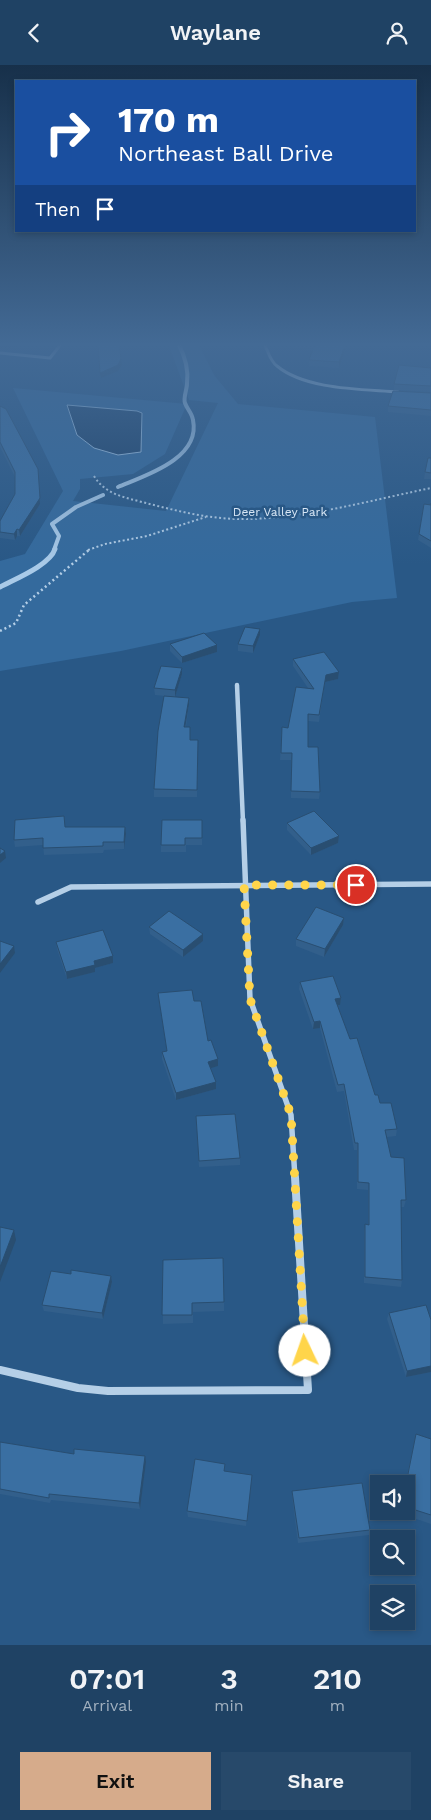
<!DOCTYPE html>
<style>
body{margin:0;font-family:"Work Sans",sans-serif;background:#27496a;color:#f1f3f6;height:100vh;display:flex;flex-direction:column;font-size:19px;white-space:nowrap}
*{box-sizing:border-box;margin:0}
p{font-size:16px;color:#a1b0bf}
.icon{flex:none;width:28px;height:28px;fill:none;stroke:currentColor;stroke-width:2;stroke-linecap:round;stroke-linejoin:round}
.map{position:relative;height:1580px;overflow:hidden}
.details{display:flex;flex-direction:column;background:#1f4264;flex:1}
.details>*{flex:none}
.top-card{position:absolute;left:15px;top:15px;width:401px;height:152px;border-radius:0px;box-shadow:0 2px 8px #0003,0 0 0 1px #3c5b78;background:#1a4fa0;color:#fff;overflow:hidden}
.controls{position:absolute;left:370px;top:1410px;display:grid;gap:10px}
.controls a{display:grid;place-items:center;width:45px;height:45px;border-radius:0px;background:#1f4264;box-shadow:0 2px 8px #0003,0 0 0 1px #3c5b78;font-size:25px}
.pin{position:absolute;display:grid;place-items:center;width:42px;height:42px;color:#fff;margin:-21px;border:2px solid #fff;border-radius:50%;box-shadow:0 1px 5px #0007}
.me{position:absolute;width:55px;margin:-28px;rotate:357deg;stroke-linejoin:round;filter:drop-shadow(0 0 4px #0008)}
.turn{display:flex;align-items:center;gap:18px;height:105px;padding:0 20px;font-size:22px}
.turn .icon{width:65px;height:65px;stroke-width:2.5}
.turn b{display:block;font-size:35px;line-height:42px}
.then{display:flex;align-items:center;height:48px;padding:0 20px;background:#0003;gap:10px;font-size:19px}
.eta{display:flex;justify-content:space-evenly;align-items:center;height:85px;text-align:center}
.eta b{font-size:30px;font-weight:600;line-height:35px}
.action{display:flex;gap:10px;margin-top:auto;padding:10px 20px}
.action a{flex:1;height:58px;border-radius:0px;background:#d6ab8b;color:#111;font-size:20px;font-weight:600;line-height:58px;text-align:center}
.action a+a{background:#27496a;color:#f1f3f6}
header{display:flex;justify-content:space-between;align-items:center;height:65px;padding:0 20px;background:#1f4264;font-size:22px;font-weight:600}
.map>svg:first-child{display:block}
.green{fill:#346a9d}
.water{fill:#1d4167;stroke:#a9cae8}
.lines{fill:none;stroke-linecap:round;stroke-linejoin:round}
.stream-far1{stroke:#a9cae8;stroke-width:4}
.stream{stroke:#a9cae8;stroke-width:5}
.path-far1{stroke:#b5cfe7;stroke-width:2;stroke-dasharray:2 2.5;stroke-linecap:butt}
.path{stroke:#b5cfe7;stroke-width:2.5;stroke-dasharray:2 3;stroke-linecap:butt}
.minor-far3{stroke:#b5cfe7;stroke-width:3}
.minor-far2{stroke:#b5cfe7;stroke-width:4.5}
.minor-far1{stroke:#b5cfe7;stroke-width:5.5}
.minor{stroke:#b5cfe7;stroke-width:8}
.wall{fill:#325f8b}
.shaded-wall{fill:#294e71}
.building{fill:#3a6fa2;stroke:#294e71}
.route{stroke:#ffd54a;stroke-width:9;stroke-dasharray:0 16.2}
.labels{text-anchor:middle;stroke-width:5;stroke-linejoin:round;paint-order:stroke}
.far-park-label{font-size:12px;fill:#d8e7f6;stroke:#295886}
</style>
<header><svg class="icon" aria-label="back" viewBox="0 0 24 24"><path d="M15 5l-7 7 7 7"/></svg>Waylane<svg class="icon" aria-label="person" viewBox="0 0 24 24"><circle cx="12" cy="8" r="4"/><path d="M4 21q1-7 8-7t8 7"/></svg></header>
<div class="map">
<svg width="431" height="1580" viewBox="0 0 431 1580">
<rect width="100%" height="100%" fill="#295886"/>
<polygon class="green" points="168,278 198,278 214,310 238,339 375,352 397,533 352,537 121,586 0,606 0,496 25,489 63,426 13,323 187,339 165,389 133,409 80,414 80,424 73,436 166,446 218,338 189,335"/>
<polygon class="water" points="67,340 137,346 142,348 141,387 118,390 94,383 77,370"/>
<g class="lines">
<g class="stream-far1">
<path d="M118,422C144,411 201,394 193,355C192,348 187,344 185,338C183,333 187,324 187,319C189,304 185,291 178,278"/>
<polyline points="54,485 59,471 52,459 76,442 103,430"/>
</g>
<path class="stream" d="M0,522C15,514 50,500 55,484"/>
<g class="path-far1">
<path d="M94,411C105,429 123,432 142,437C173,445 204,453 236,454C302,455 367,436 431,423"/>
<polyline points="88,485 105,479 147,471 206,452"/>
</g>
<polyline class="path" points="0,566 16,558 24,540 90,484"/>
<g class="minor-far3">
<path d="M264,278C268,286 270,296 277,301C306,325 362,324 398,327"/>
<polyline points="0,288 50,293 62,278"/>
</g>
<polyline class="minor-far2" points="237,620 243,757"/>
<g class="minor-far1">
<polyline points="243,755 250,934 291,1050 295,1113"/>
<polyline points="38,837 71,822 431,819"/>
</g>
<polyline class="minor" points="0,1305 78,1323 108,1326 308,1325 295,1112"/>
</g>
<g class="wall">
<polygon points="293,278 347,278 339,303 309,301 309,295 313,285 294,283 295,278"/>
<polygon points="431,303 431,327 394,325 394,319"/>
<polygon points="431,328 431,351 388,347 388,341"/>
<polygon points="0,341 38,404 40,439 20,471 17,471 15,475 0,473 0,456 15,429 15,412 0,382"/>
<polygon points="431,393 431,414 424,414 425,407"/>
<polygon points="431,437 431,483 418,475 424,439 431,440"/>
<polygon points="260,564 260,570 253,588 238,586 238,579"/>
<polygon points="170,579 217,587 182,598 170,586"/>
<polygon points="293,594 339,607 338,614 325,617 319,657 308,656 308,682 320,727 319,734 291,733 291,695 280,695 282,662 288,663 308,623 293,601"/>
<polygon points="182,603 182,609 175,632 155,630 154,623"/>
<polygon points="189,633 189,639 186,662 190,675 198,675 197,732 154,732 154,724"/>
<polygon points="202,755 202,780 186,780 186,787 161,787 161,780"/>
<polygon points="287,758 339,771 338,778 311,790 287,765"/>
<polygon points="65,762 125,762 126,769 124,784 104,785 103,788 44,790 43,780 15,782 14,775"/>
<polygon points="344,853 343,860 324,892 296,881 296,874"/>
<polygon points="149,862 203,876 183,892 150,869"/>
<polygon points="56,877 113,891 113,898 95,903 95,907 67,914 57,884"/>
<polygon points="300,917 341,933 340,940 337,941 350,974 375,1030 380,1038 397,1064 396,1071 387,1072 391,1092 406,1135 404,1142 401,1142 402,1215 401,1222 364,1218 364,1166 365,1159 368,1159 368,1125 357,1124 357,1085 354,1085 344,1026 337,1027 320,963 313,964 299,924"/>
<polygon points="158,928 194,936 208,976 218,994 218,1001 210,1003 216,1024 176,1035 162,994 162,987 167,986 159,936"/>
<polygon points="196,1051 240,1093 240,1100 199,1102"/>
<polygon points="163,1195 224,1237 224,1246 193,1247 193,1258 163,1259"/>
<polygon points="71,1209 111,1211 112,1217 103,1254 44,1246 42,1240"/>
<polygon points="389,1248 431,1255 431,1307 406,1312 387,1254"/>
<polygon points="416,1369 431,1374 431,1459 399,1448 399,1446 406,1446 406,1419 405,1419"/>
<polygon points="0,1377 74,1389 146,1397 140,1444 51,1435 50,1438 0,1429"/>
<polygon points="225,1406 251,1415 246,1461 188,1452 187,1446"/>
<polygon points="292,1426 370,1465 369,1470 298,1478 292,1431"/>
</g>
<g class="shaded-wall">
<polygon points="9,278 34,278 0,284 0,280"/>
<polygon points="346,278 347,278 339,303 339,297"/>
<polygon points="121,294 122,300 118,306 101,313 100,308"/>
<polygon points="38,404 40,439 20,471 19,465"/>
<polygon points="17,464 17,471 15,475 14,469"/>
<polygon points="260,564 260,570 253,588 253,581"/>
<polygon points="217,580 217,587 182,598 182,592"/>
<polygon points="182,603 182,609 175,632 175,625"/>
<polygon points="339,607 338,614 325,617 319,657 326,610"/>
<polygon points="189,633 189,639 184,669 184,662"/>
<polygon points="125,762 126,769 124,784 124,777"/>
<polygon points="339,771 338,778 311,790 311,783"/>
<polygon points="5,786 6,793 0,798 0,790"/>
<polygon points="344,853 343,860 324,892 325,884"/>
<polygon points="203,869 203,876 183,892 183,885"/>
<polygon points="14,881 15,888 0,908 0,899"/>
<polygon points="113,891 113,898 95,903 95,907 67,914 66,907 94,896"/>
<polygon points="341,933 340,940 334,941 335,934"/>
<polygon points="320,956 320,963 313,964 314,957"/>
<polygon points="218,994 218,1001 208,1004 208,997"/>
<polygon points="216,1017 216,1024 176,1035 176,1028"/>
<polygon points="14,1165 16,1175 0,1217 0,1202"/>
<polygon points="111,1211 112,1217 103,1254 102,1248"/>
<polygon points="431,1301 431,1307 406,1312 407,1306"/>
<polygon points="145,1391 146,1397 140,1444 139,1438"/>
</g>
<g class="building">
<polygon points="98,278 119,278 121,294 118,300 100,308"/>
<polygon points="301,278 346,278 339,297 309,295 315,279"/>
<polygon points="399,300 431,303 431,321 394,319"/>
<polygon points="393,326 431,328 431,345 388,341"/>
<polygon points="0,341 6,344 38,404 40,433 19,465 17,464 14,469 0,467 0,456 15,429 15,407 0,377"/>
<polygon points="428,393 431,393 431,408 425,407"/>
<polygon points="431,438 431,476 419,469 424,439 431,440"/>
<polygon points="245,562 260,564 253,581 238,579"/>
<polygon points="204,568 217,580 182,592 170,579"/>
<polygon points="324,587 339,607 326,610 319,650 308,649 308,682 318,682 320,727 291,726 292,688 281,688 282,662 288,663 296,622 314,624 293,594"/>
<polygon points="161,601 182,603 175,625 154,623"/>
<polygon points="164,631 189,633 184,662 190,662 190,675 198,675 197,725 154,724 158,666"/>
<polygon points="314,746 339,771 311,783 287,758"/>
<polygon points="64,751 65,762 125,762 124,777 103,777 103,781 43,783 43,773 14,775 15,755"/>
<polygon points="162,755 202,755 202,773 185,773 185,780 161,780"/>
<polygon points="0,783 5,786 0,790"/>
<polygon points="316,842 344,853 325,884 296,874"/>
<polygon points="169,846 203,869 183,885 149,862"/>
<polygon points="103,865 113,891 94,896 95,900 66,907 56,877"/>
<polygon points="0,876 14,881 0,899"/>
<polygon points="333,911 341,933 335,934 350,974 357,973 375,1030 378,1030 380,1038 391,1038 397,1064 385,1065 391,1092 404,1093 406,1135 401,1135 402,1215 365,1212 365,1159 369,1160 369,1118 358,1117 358,1078 355,1078 344,1019 338,1020 320,956 314,957 300,917"/>
<polygon points="192,925 194,936 201,936 208,976 211,975 218,994 208,997 216,1017 176,1028 162,987 167,986 158,928"/>
<polygon points="235,1049 240,1093 199,1096 196,1051"/>
<polygon points="0,1162 14,1165 0,1202"/>
<polygon points="223,1193 224,1237 192,1238 192,1250 162,1250 163,1195"/>
<polygon points="71,1205 111,1211 102,1248 42,1240 51,1206 71,1209"/>
<polygon points="426,1240 431,1255 431,1301 407,1306 389,1248"/>
<polygon points="416,1369 431,1374 431,1450 406,1442 406,1419"/>
<polygon points="0,1377 74,1389 74,1384 145,1391 139,1438 49,1429 49,1433 0,1424"/>
<polygon points="195,1394 225,1399 224,1406 252,1410 247,1456 187,1446"/>
<polygon points="362,1418 370,1465 299,1473 292,1426"/>
</g>
<linearGradient id="sky" x2="0" y2="1"><stop stop-color="#17304a"/><stop offset="0.56" stop-color="#436a95"/><stop offset="1" stop-color="#436a95" stop-opacity="0"/></linearGradient>
<rect width="431" height="499" fill="url(#sky)"/>
<g class="lines">
<polyline class="route" points="305,1286 291,1050 250,934 244,820 356,820"/>
</g>
<g class="labels">
<g class="far-park-label">
<text x="280" y="451">Deer Valley Park</text>
</g>
</g>
</svg>
<div class="controls">
<a><svg class="icon" aria-label="sound" viewBox="0 0 24 24"><path d="M4 9h4l5-4v14l-5-4H4zM17 9q2 3 0 6"/></svg></a>
<a><svg class="icon" aria-label="search" viewBox="0 0 24 24"><circle cx="10" cy="10" r="6"/><path d="M15 15l6 6"/></svg></a>
<a><svg class="icon" aria-label="layers" viewBox="0 0 24 24"><path d="M12 4l9 5-9 5-9-5zM3 14l9 5 9-5"/></svg></a>
</div>
<div class="pin" style="left:356px;top:820px;background:#d93025"><svg class="icon" aria-label="arrive" viewBox="0 0 24 24"><path d="M6 21V4h12l-3 4 3 4H6"/></svg></div>
<svg class="me" style="left:305px;top:1286px" viewBox="-20 -20 40 40"><circle r="19" fill="#fff"/><path d="M0-13L10 11 0 6-10 11z" fill="#ffd54a"/></svg>
<div class="top-card">
<div class="turn"><svg class="icon" aria-label="right" viewBox="0 0 24 24"><path d="M7 20v-9h11M14 6l5 5-5 5"/></svg><div><b>170 m</b>Northeast Ball Drive</div></div>
<div class="then">Then<svg class="icon" aria-label="arrive" viewBox="0 0 24 24"><path d="M6 21V4h12l-3 4 3 4H6"/></svg></div>
</div>
</div>
<section class="details">
<div class="eta">
<div><b>07:01</b><p>Arrival</p></div>
<div><b>3</b><p>min</p></div>
<div><b>210</b><p>m</p></div>
</div>
<div class="action"><a>Exit</a><a>Share</a></div>
</section>
